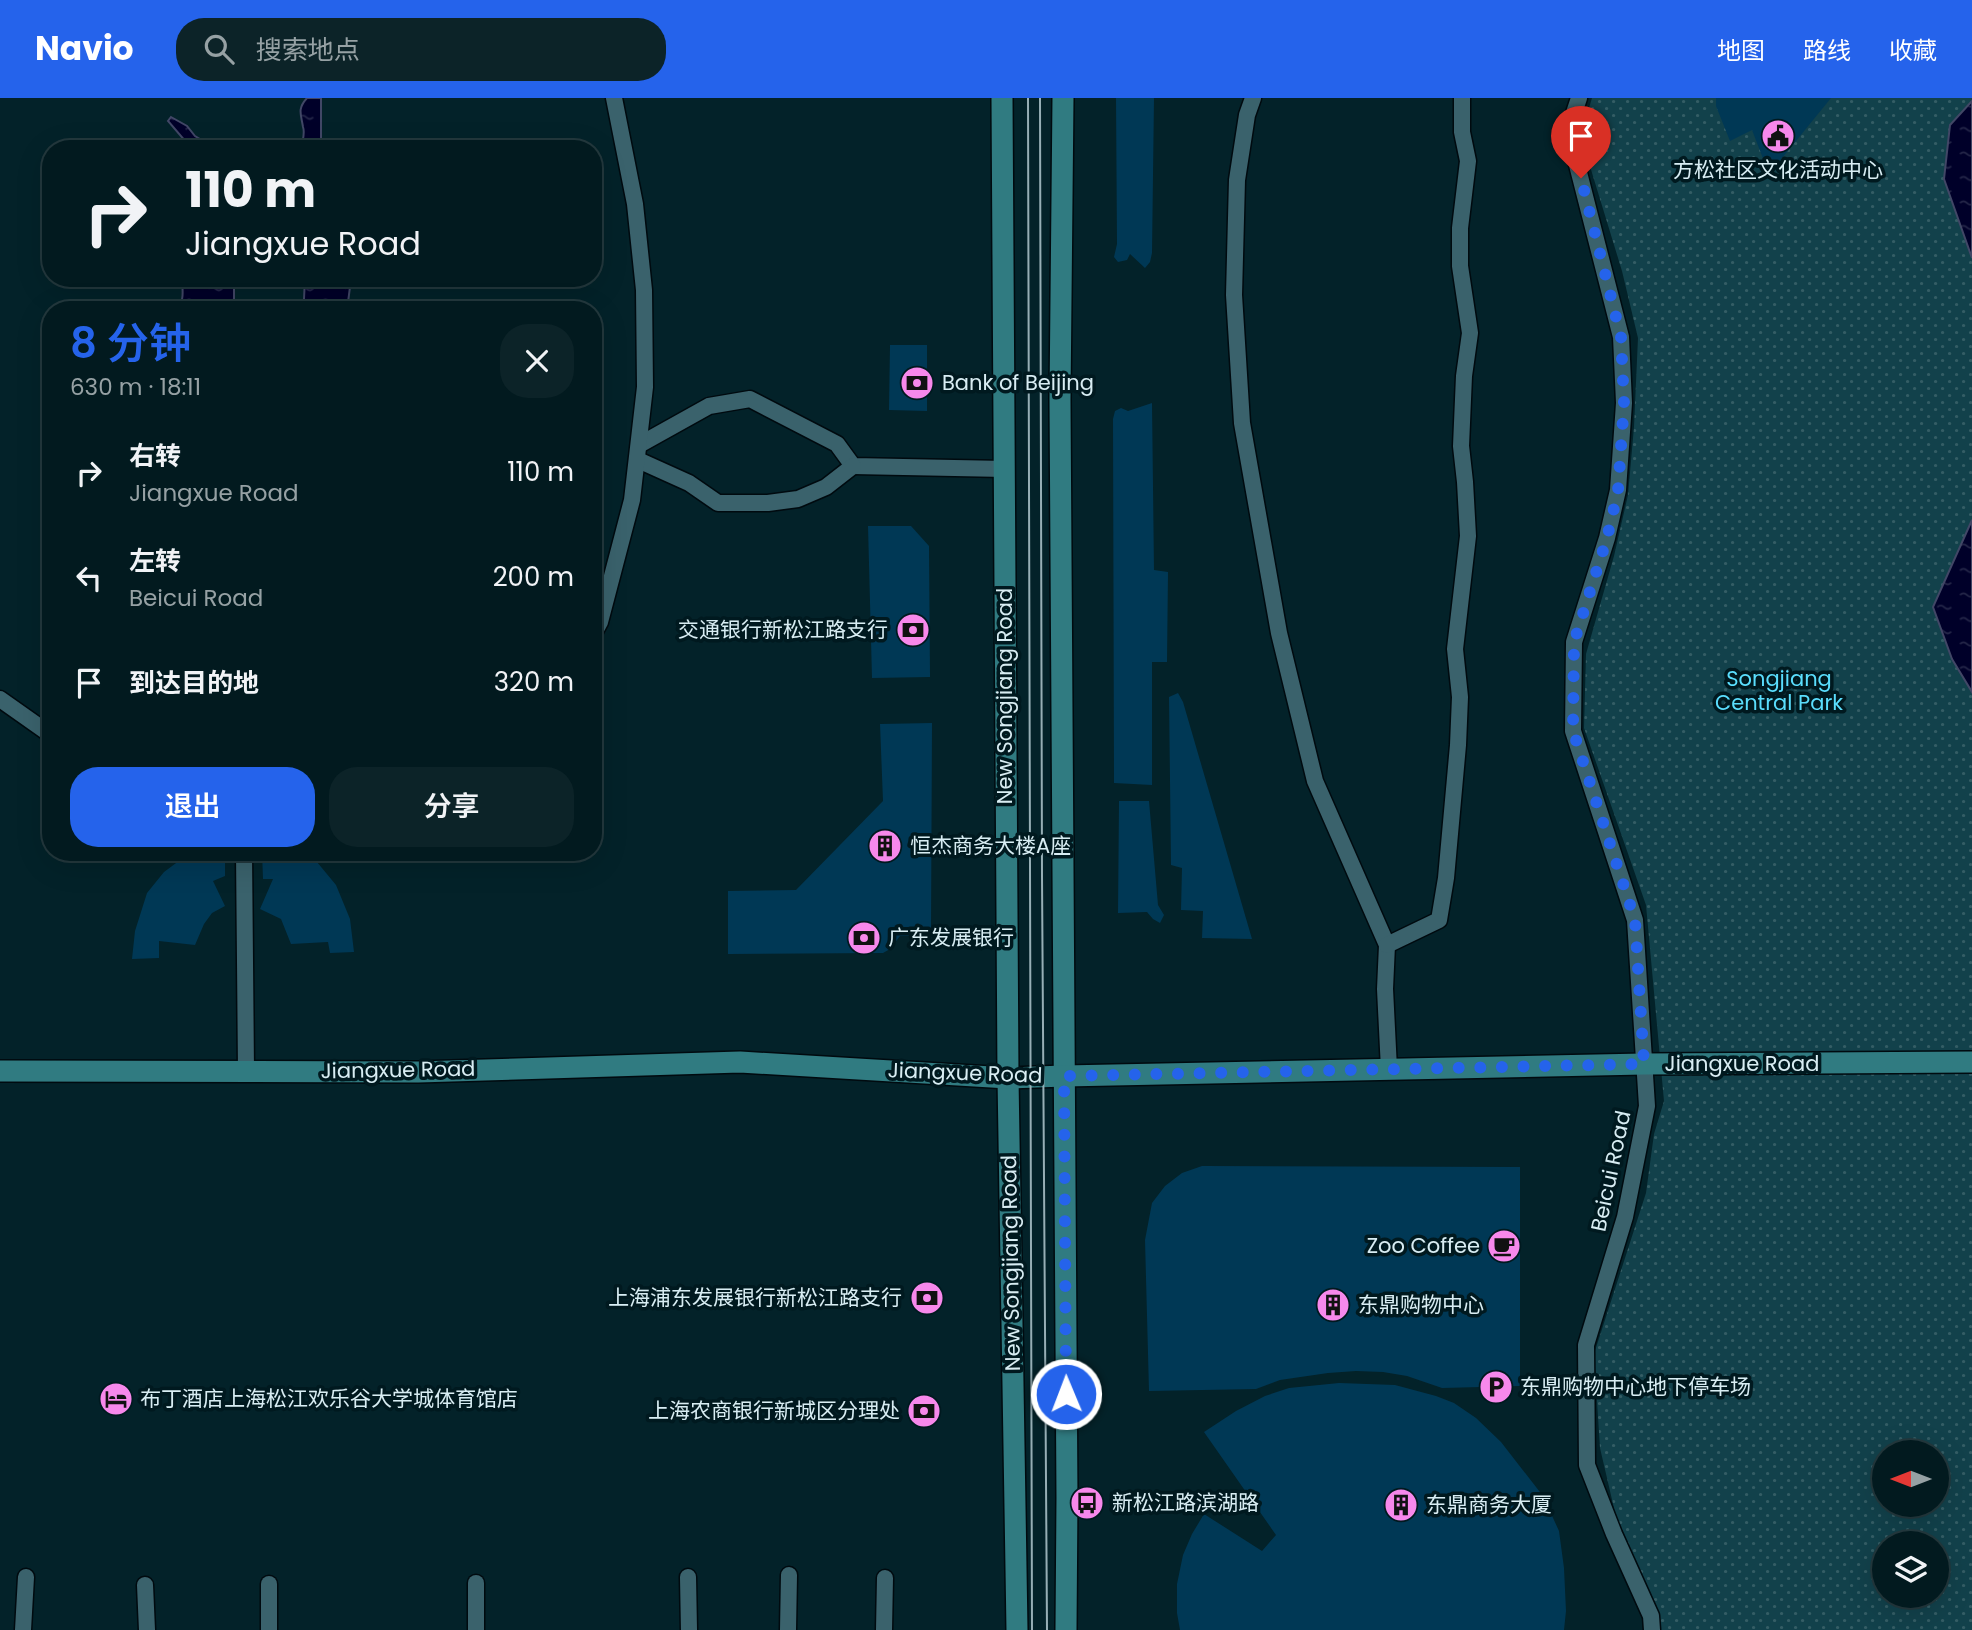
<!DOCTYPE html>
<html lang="zh">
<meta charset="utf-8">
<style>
body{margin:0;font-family:Poppins,"Noto Sans SC",sans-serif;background:#0c2328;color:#f1f3f6;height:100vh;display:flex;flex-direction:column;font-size:26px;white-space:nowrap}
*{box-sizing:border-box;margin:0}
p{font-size:23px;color:#96a1a4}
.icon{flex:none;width:38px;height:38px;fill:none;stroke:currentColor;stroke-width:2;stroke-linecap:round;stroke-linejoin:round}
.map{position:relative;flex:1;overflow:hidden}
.details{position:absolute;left:42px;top:203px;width:560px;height:560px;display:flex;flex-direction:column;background:#021a1f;border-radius:28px;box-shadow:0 7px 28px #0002,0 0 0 2px #23383d}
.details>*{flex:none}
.hud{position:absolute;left:42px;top:42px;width:560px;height:147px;border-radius:28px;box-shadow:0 7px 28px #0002,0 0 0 2px #23383d;background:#021a1f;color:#f1f3f6;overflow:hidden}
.needle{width:46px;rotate:270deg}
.controls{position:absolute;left:1872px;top:1342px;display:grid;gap:14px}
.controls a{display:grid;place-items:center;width:77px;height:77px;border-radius:50%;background:#021a1f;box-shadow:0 7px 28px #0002,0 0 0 2px #23383d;font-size:35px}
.pin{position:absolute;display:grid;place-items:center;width:60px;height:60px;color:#fff;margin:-72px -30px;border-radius:50% 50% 50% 0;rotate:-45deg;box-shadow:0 0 7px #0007}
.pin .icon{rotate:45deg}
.me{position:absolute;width:77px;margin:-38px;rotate:359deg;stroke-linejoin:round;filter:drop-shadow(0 0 5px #0008)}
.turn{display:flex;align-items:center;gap:24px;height:147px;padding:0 28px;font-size:32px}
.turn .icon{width:91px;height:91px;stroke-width:2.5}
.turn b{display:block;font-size:49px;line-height:60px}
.round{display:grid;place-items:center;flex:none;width:74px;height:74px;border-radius:28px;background:#0c2328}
.summary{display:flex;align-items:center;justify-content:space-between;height:119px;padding:0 28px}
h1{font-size:42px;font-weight:600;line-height:52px;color:#2563eb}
.button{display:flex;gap:14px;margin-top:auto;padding:14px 28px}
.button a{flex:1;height:80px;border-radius:28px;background:#2563eb;color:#fff;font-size:28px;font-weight:600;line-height:80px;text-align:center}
.button a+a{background:#0c2328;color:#f1f3f6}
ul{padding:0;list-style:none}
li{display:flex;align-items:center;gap:21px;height:105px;padding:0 28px}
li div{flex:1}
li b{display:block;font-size:26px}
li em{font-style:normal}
header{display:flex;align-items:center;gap:42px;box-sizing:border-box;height:98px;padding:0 35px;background:#2563eb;color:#fff}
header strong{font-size:33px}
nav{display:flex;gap:38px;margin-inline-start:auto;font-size:24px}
.search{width:490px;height:63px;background:#0c2328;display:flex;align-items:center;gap:18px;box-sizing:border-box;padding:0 24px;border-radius:28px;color:#96a1a4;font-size:26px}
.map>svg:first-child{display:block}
.park{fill:url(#park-dots);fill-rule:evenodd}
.water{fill:url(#water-ripples);stroke:#414766;stroke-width:2}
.building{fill:#003855}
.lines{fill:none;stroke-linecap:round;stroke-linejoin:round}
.minor-casing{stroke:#000a0f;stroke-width:19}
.secondary-casing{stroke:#000a0f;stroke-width:24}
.minor{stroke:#3a626c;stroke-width:16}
.secondary{stroke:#307b81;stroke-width:21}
.tram{stroke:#97afb6;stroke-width:2}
.route{stroke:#2563eb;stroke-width:12;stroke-dasharray:0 21.6}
.labels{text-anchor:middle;stroke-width:7;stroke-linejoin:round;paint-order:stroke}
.poi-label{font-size:21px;fill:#d8edf3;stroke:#00191f;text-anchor:start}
.park-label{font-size:21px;fill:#5adefd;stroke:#00191f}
.street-label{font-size:21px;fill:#d8edf3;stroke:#00191f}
</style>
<header>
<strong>Navio</strong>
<div class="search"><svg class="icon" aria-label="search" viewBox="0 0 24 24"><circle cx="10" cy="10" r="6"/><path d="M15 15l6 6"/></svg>搜索地点</div>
<nav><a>地图</a><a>路线</a><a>收藏</a></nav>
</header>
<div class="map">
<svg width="1972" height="1532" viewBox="0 0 1972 1532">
<defs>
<pattern id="park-dots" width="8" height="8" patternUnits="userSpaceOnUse" patternTransform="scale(1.75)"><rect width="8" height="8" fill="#12414b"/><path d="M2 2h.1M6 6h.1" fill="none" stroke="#345d65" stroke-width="1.8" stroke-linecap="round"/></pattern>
<pattern id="water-ripples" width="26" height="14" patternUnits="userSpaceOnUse" patternTransform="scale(1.75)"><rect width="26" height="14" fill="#000029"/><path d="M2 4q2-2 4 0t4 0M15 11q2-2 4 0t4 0" fill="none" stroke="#242648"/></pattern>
</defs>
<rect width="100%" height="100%" fill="#032229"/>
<path class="park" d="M1592,0H1972V1532H1656L1650,1498L1617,1423L1600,1350L1594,1256L1646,1095L1654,1036L1664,1003L1646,807L1584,630L1586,556L1614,458L1628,397L1634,329L1638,240L1622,173L1589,65V10ZM1885,1354H1937V1407H1885ZM1885,1446H1937V1498H1885Z"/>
<g class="water">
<path d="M307,0H321V51H297L302,47C303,41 305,34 303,29C301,16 297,11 307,0Z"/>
<polygon points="1972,3 1972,160 1944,81 1950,27"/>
<polygon points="171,19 187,28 195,38 213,49 220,51 239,42 254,46 260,51 192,51 168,23"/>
<path d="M182,180H234V201L228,212H175C186,202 182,193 182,180Z"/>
<polygon points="305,180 369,180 350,189 347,212 310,212 304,201"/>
<polygon points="1972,422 1972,594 1952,561 1933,509"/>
</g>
<g class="building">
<polygon points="1116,0 1154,0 1152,155 1150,164 1145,170 1130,156 1127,162 1118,164 1114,159 1117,146"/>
<polygon points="1716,0 1831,0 1769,76 1752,32 1730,43 1716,8"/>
<polygon points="890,247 927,247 927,313 889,312"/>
<polygon points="1152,305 1154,472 1168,474 1167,564 1152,564 1152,687 1114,685 1113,321 1115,313 1121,310 1128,313"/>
<polygon points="868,428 911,428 929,448 930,579 872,580"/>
<polygon points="1178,595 1183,604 1252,841 1202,840 1203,813 1181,812 1182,770 1171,767 1169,599"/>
<polygon points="932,625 931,838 900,838 890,851 883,855 728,856 728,793 796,792 883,703 880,626"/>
<polygon points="1119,703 1149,703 1158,807 1164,817 1160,825 1153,821 1147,814 1118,815"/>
<polygon points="191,754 225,754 225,778 213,783 225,808 212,815 204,826 195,847 159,843 159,860 132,861 135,833 147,795 164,774"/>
<polygon points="262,754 306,754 312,758 336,787 350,821 354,854 330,855 328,844 291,846 281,821 260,811 273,781 263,781"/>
<polygon points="1202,1068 1520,1069 1520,1288 1442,1290 1407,1278 1383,1274 1356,1273 1328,1275 1280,1282 1256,1291 1149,1293 1145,1142 1152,1105 1165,1088 1182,1075"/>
<polygon points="1339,1285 1395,1287 1436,1298 1454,1305 1476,1320 1501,1344 1543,1398 1559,1433 1564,1470 1566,1513 1564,1532 1180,1532 1177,1515 1177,1486 1183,1457 1192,1436 1204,1416 1262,1453 1276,1437 1204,1334 1236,1313 1265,1298 1289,1290"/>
</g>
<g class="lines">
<defs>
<g id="minor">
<polyline points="1253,0 1247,17 1237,82 1234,197 1242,325 1279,535 1315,683 1387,847 1385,891 1389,971"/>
<polyline points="1579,0 1574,15 1574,55 1621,239 1624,305 1618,392 1607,440 1574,544 1573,633 1635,822 1647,1008 1625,1119 1586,1247 1587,1367 1614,1436 1651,1518 1652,1532"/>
<polyline points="639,347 709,308 750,301 837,346 853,368 1005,371"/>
<polyline points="638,362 689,385 718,405 768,405 798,401 826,389 853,368"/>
<polyline points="593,537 600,524 632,402 645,289 644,192 635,106 614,0"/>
<polyline points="0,601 51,637"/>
<polyline points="244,754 246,973"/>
<polyline points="1387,847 1439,822 1446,780 1458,647 1460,599 1455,551 1468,438 1465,384 1461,348 1464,278 1470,235 1460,168 1460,130 1468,63 1462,34 1462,0"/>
<polyline points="688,1479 689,1532"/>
<polyline points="476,1485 476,1532"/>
<polyline points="145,1487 147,1532"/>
<polyline points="23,1532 26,1479"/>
<polyline points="269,1532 269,1486"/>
<polyline points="788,1532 789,1477"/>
<polyline points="884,1532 885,1480"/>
</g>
<g id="secondary">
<polyline points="1002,0 1008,980 1017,1532"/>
<polyline points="1063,0 1060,301 1067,1400 1066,1532"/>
<polyline points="0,973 418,974 740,964 1008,980 1064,978 1644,966 1972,964"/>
</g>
</defs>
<use href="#minor" class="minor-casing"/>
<use href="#secondary" class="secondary-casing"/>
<use href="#minor" class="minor"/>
<use href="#secondary" class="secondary"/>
<g class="tram">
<polyline points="1028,0 1032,1532"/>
<polyline points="1040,0 1042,778 1047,1532"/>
</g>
</g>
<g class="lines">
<polyline class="route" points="1066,1296 1064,978 1644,966 1635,822 1573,633 1574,544 1607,440 1618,393 1624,305 1621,239 1581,80"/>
</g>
<defs>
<symbol id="civic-disc" viewBox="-11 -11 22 22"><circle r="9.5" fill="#f788eb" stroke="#00191f"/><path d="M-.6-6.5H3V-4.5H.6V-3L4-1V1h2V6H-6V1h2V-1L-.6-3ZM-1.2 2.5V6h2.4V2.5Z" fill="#111"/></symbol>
<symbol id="bank-disc" viewBox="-11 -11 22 22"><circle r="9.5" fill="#f788eb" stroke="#00191f"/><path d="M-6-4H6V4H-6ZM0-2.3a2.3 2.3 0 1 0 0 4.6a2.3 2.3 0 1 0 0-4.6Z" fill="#111"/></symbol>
<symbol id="building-disc" viewBox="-11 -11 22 22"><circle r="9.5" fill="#f788eb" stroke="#00191f"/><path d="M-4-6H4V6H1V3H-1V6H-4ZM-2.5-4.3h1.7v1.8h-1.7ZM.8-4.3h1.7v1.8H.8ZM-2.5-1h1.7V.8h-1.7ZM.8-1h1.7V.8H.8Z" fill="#111"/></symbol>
<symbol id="cafe-disc" viewBox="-11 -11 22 22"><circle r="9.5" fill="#f788eb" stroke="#00191f"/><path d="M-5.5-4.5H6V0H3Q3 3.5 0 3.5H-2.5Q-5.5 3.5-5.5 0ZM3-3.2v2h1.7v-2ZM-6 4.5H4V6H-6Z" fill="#111"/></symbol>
<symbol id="parking-disc" viewBox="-11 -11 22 22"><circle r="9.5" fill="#f788eb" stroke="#00191f"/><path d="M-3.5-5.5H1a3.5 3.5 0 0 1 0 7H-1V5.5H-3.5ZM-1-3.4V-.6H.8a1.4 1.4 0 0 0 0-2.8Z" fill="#111"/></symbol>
<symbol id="hotel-disc" viewBox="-11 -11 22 22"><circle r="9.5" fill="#f788eb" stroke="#00191f"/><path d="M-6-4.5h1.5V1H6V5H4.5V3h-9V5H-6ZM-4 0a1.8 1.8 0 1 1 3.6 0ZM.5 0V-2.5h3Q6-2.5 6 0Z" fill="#111"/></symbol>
<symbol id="bus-disc" viewBox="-11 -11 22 22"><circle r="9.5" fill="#f788eb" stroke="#00191f"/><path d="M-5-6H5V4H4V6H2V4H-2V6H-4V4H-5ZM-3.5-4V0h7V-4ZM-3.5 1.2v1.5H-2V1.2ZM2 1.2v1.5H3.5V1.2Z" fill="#111"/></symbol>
</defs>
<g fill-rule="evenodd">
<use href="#civic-disc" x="1759" y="19" width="38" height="38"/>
<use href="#bank-disc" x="898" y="266" width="38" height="38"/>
<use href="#bank-disc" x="894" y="513" width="38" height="38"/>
<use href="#building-disc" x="866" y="729" width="38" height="38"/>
<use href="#bank-disc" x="845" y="821" width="38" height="38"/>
<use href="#cafe-disc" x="1485" y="1129" width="38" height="38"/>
<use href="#bank-disc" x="908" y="1181" width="38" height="38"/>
<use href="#building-disc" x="1314" y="1188" width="38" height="38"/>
<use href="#parking-disc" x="1477" y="1270" width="38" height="38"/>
<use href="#hotel-disc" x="97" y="1282" width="38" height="38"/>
<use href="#bank-disc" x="905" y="1294" width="38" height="38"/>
<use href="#bus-disc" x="1068" y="1386" width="38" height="38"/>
<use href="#building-disc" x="1382" y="1388" width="38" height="38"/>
</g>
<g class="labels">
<g class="poi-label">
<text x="1778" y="79" text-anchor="middle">方松社区文化活动中心</text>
<text x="942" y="292">Bank of Beijing</text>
<text x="888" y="539" text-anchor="end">交通银行新松江路支行</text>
<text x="910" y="755">恒杰商务大楼A座</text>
<text x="888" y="847">广东发展银行</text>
<text x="1480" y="1155" text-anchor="end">Zoo Coffee</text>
<text x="902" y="1207" text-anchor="end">上海浦东发展银行新松江路支行</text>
<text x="1358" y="1214">东鼎购物中心</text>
<text x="1520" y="1296">东鼎购物中心地下停车场</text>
<text x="140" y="1308">布丁酒店上海松江欢乐谷大学城体育馆店</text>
<text x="900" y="1320" text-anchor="end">上海农商银行新城区分理处</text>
<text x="1112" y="1412">新松江路滨湖路</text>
<text x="1426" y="1414">东鼎商务大厦</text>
</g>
<g class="park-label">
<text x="1779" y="588">Songjiang<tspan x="1779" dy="24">Central Park</tspan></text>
</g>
<g class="street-label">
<text transform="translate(1005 598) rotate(-90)" y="7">New Songjiang Road</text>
<text x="1742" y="973">Jiangxue Road</text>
<text transform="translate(398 972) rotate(-1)" y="7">Jiangxue Road</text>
<text transform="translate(965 975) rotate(2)" y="7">Jiangxue Road</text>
<text transform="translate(1611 1073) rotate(-78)" y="7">Beicui Road</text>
<text transform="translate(1011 1165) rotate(-91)" y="7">New Songjiang Road</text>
</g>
</g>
</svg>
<div class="controls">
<a><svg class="needle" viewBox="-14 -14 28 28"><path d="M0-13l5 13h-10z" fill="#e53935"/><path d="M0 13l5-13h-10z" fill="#96a1a4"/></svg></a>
<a><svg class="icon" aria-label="layers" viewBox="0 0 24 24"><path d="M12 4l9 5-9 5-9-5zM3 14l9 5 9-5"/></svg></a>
</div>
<div class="pin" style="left:1581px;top:80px;background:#d93025"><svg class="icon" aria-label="arrive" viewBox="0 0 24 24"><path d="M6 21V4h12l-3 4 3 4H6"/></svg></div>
<svg class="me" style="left:1066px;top:1296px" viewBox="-20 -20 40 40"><circle r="17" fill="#2563eb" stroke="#fff" stroke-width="3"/><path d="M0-11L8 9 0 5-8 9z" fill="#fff"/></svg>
<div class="hud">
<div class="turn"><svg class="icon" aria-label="right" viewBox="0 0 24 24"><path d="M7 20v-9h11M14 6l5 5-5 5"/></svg><div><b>110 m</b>Jiangxue Road</div></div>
</div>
<section class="details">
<div class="summary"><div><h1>8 分钟</h1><p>630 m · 18:11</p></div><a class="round"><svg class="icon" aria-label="close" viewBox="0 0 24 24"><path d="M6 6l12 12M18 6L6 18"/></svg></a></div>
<ul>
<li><svg class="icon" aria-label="right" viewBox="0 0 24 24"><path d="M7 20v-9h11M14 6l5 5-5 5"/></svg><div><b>右转</b><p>Jiangxue Road</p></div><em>110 m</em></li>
<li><svg class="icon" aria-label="left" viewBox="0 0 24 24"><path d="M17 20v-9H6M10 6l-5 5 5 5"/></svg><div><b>左转</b><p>Beicui Road</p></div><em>200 m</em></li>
<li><svg class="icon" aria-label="arrive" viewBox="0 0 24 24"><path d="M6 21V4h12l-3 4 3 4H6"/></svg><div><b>到达目的地</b></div><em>320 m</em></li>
</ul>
<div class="button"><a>退出</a><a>分享</a></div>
</section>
</div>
